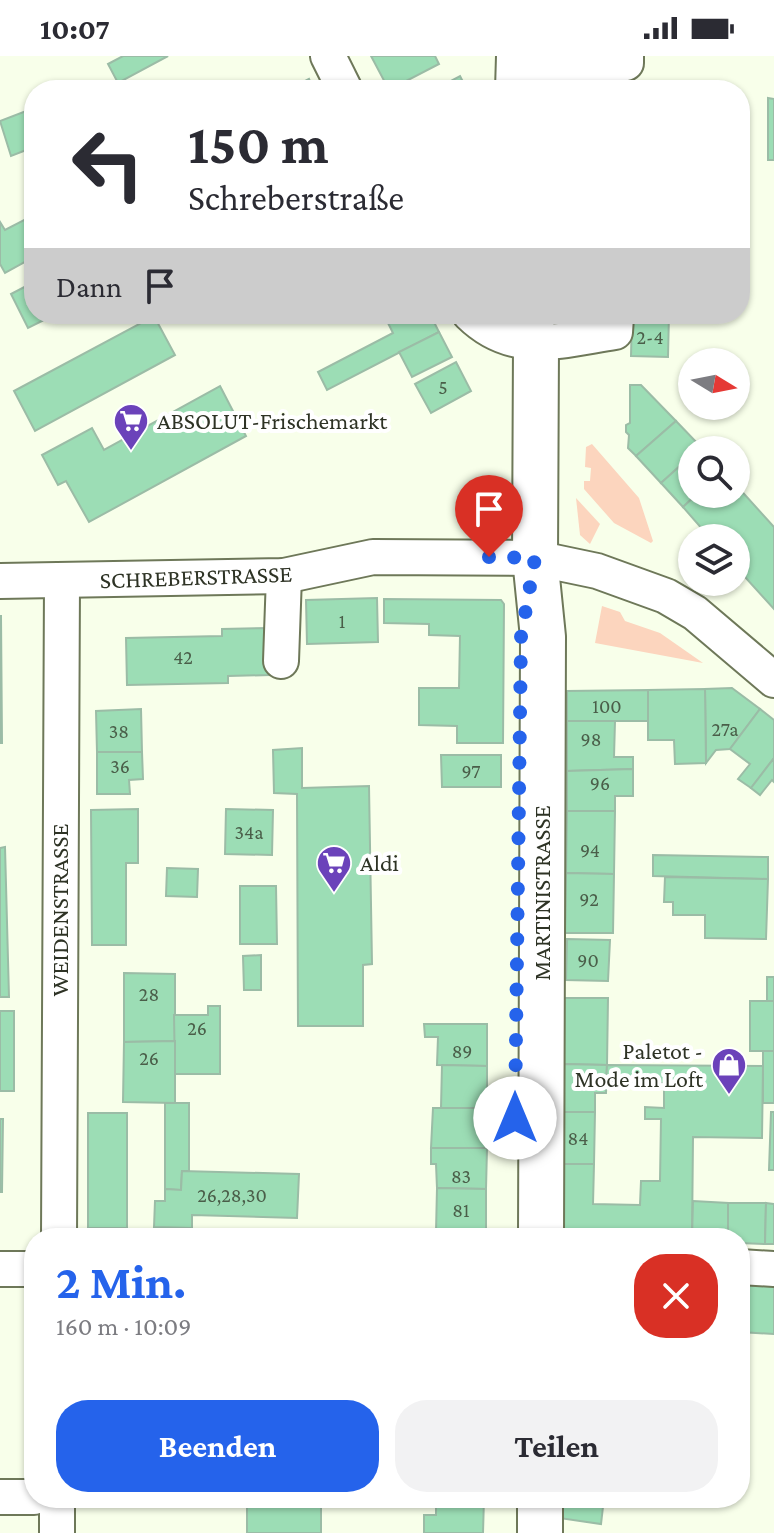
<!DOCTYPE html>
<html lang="de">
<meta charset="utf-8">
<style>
body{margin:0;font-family:"Crimson Pro",serif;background:#f2f2f3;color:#2b2b33;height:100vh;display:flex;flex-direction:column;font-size:30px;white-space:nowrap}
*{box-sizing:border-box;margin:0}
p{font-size:26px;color:#7c7c81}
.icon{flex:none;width:44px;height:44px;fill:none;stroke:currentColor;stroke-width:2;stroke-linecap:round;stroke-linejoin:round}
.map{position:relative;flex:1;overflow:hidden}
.details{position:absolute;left:24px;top:1172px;width:726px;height:280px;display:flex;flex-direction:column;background:#fff;border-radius:32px;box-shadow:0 2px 6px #0004}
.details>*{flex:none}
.guide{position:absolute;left:24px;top:24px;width:726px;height:244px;border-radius:32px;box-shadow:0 2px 6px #0004;background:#fff;color:#2b2b33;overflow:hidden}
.needle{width:52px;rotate:100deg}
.buttons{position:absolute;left:678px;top:292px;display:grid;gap:16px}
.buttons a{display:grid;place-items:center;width:72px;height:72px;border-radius:50%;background:#fff;box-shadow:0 2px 6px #0004;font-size:40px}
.pin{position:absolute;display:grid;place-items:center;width:68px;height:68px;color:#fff;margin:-82px -34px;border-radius:50% 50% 50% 0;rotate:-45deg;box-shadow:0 0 8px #0007}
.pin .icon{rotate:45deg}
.me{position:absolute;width:88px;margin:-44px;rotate:0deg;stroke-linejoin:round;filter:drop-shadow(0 0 6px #0008)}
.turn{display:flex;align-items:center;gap:28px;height:168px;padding:0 32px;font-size:36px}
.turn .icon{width:104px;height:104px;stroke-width:2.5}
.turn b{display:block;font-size:56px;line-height:68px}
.then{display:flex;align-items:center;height:76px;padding:0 32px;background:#0003;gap:16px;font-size:30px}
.round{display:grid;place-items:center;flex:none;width:84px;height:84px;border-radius:32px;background:#f2f2f3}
.head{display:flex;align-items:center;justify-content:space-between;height:136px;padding:0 32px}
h1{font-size:48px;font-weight:700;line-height:60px;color:#2563eb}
.cta{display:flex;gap:16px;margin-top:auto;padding:16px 32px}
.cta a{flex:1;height:92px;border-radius:32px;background:#2563eb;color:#fff;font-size:32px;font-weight:700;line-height:92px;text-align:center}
.cta a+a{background:#f2f2f3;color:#2b2b33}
.status{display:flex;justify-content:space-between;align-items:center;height:56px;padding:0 40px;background:#fff;direction:ltr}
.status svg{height:22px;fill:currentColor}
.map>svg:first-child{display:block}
.green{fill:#fcd5be}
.building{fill:#9cddb5;stroke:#9bbca6;stroke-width:2}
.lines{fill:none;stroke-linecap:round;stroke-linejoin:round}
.minor-casing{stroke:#6e7859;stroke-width:38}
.major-casing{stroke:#6e7859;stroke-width:48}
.minor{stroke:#fff;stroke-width:34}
.major{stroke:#fff;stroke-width:44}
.route{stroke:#2563eb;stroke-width:14;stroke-dasharray:0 25.2}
.labels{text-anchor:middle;stroke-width:8;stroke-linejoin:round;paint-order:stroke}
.number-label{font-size:20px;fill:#4a5e49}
.poi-label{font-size:24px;fill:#2e3325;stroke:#fff;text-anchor:start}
.street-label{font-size:24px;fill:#2e3325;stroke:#fff}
</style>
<div class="status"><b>10:07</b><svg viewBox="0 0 49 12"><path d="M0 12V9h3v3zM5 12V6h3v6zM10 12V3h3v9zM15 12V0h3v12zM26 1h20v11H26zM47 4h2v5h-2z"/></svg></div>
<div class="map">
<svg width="774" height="1477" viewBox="0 0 774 1477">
<rect width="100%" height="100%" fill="#f8ffea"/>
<g class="green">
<polygon points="592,388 639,442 653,485 651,487 614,467 584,433 584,425 590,425 591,412 585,411 586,391"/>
<polygon points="576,442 600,468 590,488 580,479"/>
<polygon points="602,550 620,556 625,565 660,577 703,607 595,587"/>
</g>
<g class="building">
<polygon points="123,0 168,0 118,27 108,8"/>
<polygon points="371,0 435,0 439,8 389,34"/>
<polygon points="460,20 467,34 434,34"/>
<polygon points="309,23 314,34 288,34"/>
<polygon points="768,42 774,43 774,104 768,104"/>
<polygon points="34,52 34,91 11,100 0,65"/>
<polygon points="26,163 29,168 34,166 34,201 5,217 0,208 0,166 5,174"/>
<polygon points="34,226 34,258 56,258 28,272 11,238"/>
<polygon points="391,258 430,258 439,276 327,334 318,316 393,277 385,261"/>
<polygon points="632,258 669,258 668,301 631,300"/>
<polygon points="154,260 175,299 35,375 14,335"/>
<polygon points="439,276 452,301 412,321 399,296"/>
<polygon points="456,306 471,335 431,357 415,328"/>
<polygon points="630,329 641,329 676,365 636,400 628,392 629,379 626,376 626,369 630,367"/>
<polygon points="220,330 246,380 89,466 66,425 58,429 42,399 92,372 104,394"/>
<polygon points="676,365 701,391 692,394 692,399 661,427 636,400"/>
<polygon points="692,399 692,438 697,438 683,451 661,427"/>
<polygon points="736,429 774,471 774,553 736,511 736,482 710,482 683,451 697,438 736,438"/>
<polygon points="377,542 378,586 307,588 306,544"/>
<polygon points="384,543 501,544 504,548 503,687 457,687 457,670 419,669 419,632 459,632 460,580 429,579 429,568 384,567"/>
<polygon points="0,560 1,560 2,687 0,687"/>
<polygon points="270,572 270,619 228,620 228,627 127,629 126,582 222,580 222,573"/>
<polygon points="732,632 760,653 730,693 716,694 706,707 705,633"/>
<polygon points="705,633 706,707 675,708 674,684 648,684 648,634"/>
<polygon points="648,634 648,665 567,665 567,635"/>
<polygon points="141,653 142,696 97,696 96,655"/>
<polygon points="760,653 774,664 774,702 751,732 738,723 750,708 730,693"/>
<polygon points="567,665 615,665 614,701 633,701 633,713 567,715"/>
<polygon points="302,692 302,732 369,730 372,908 363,909 363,970 298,970 297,738 274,737 273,694"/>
<polygon points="97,696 142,696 143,723 129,724 130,738 97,738"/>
<polygon points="441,699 501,699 501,731 442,731"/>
<polygon points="774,702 774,726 772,724 760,739 751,732"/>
<polygon points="633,713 633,740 615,740 615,755 567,755 567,715"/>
<polygon points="138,753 138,807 126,807 126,889 92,889 91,754"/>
<polygon points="226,753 273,754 272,799 225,798"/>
<polygon points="567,755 615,755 614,818 566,817"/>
<polygon points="5,791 9,941 0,941 0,792"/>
<polygon points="653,799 768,801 768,823 653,820"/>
<polygon points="167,812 198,813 197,841 166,840"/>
<polygon points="566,817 614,818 613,877 565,877"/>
<polygon points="665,821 768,823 766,883 705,882 705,859 673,859 673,846 664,846"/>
<polygon points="240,830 276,830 277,888 240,888"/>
<polygon points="567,883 610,884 608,925 566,924"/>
<polygon points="261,899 261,934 244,934 243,900"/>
<polygon points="124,917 175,918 175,985 124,986"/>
<rect x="767" y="921" width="7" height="24"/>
<polygon points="563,942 608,942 607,1009 563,1008"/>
<rect x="750" y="945" width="24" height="50"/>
<polygon points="208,950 220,950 220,1018 175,1018 174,959 208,959"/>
<rect x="0" y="955" width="14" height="80"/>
<polygon points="424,968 487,968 487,1010 437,1009 438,981 425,981"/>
<polygon points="175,985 175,1047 123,1046 124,986"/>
<rect x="763" y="995" width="11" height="52"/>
<polygon points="563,1008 607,1009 606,1037 595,1037 595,1056 562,1056"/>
<polygon points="442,1009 487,1010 487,1052 441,1052"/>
<polygon points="607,1009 763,1010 762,1082 693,1081 692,1182 562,1180 562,1108 594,1108 593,1148 640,1149 641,1125 660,1125 661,1063 645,1063 645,1051 664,1052 664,1027 606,1026"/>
<polygon points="165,1047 189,1047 189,1115 182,1115 181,1134 165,1133"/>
<polygon points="433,1052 487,1052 487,1092 431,1092"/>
<polygon points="562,1056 595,1056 594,1108 562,1108"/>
<polygon points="771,1056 774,1056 774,1114 769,1114"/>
<rect x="88" y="1057" width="39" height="115"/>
<polygon points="0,1063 3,1063 2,1136 0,1136"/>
<polygon points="431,1092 487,1092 486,1133 437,1132 436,1108 431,1108"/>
<polygon points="182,1115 299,1118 297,1162 192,1159 192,1172 154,1171 155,1145 165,1145 165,1133 181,1134"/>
<polygon points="437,1132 486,1133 486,1177 436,1176"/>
<polygon points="693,1145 728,1147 728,1182 692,1182"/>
<polygon points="728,1147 766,1147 765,1188 740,1187 740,1182 728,1182"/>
<polygon points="766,1147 774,1148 774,1188 765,1188"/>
<polygon points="742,1228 774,1230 774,1278 740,1276"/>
<rect x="247" y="1442" width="74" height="35"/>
<polygon points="436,1442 484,1442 483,1477 424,1477 424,1459 436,1459"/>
<polygon points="561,1442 604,1442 601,1468 559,1462"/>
</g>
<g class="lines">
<defs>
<g id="minor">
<polyline points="328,0 345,34"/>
<polyline points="553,15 626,7 626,0"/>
<path d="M470,258C514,301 562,284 615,276L616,261"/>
<polyline points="0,525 284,520 373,501 535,502 597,515 666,540 695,557 774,624"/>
<polyline points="281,605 284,520"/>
<polyline points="59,1182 62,526"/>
<polyline points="740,1211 774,1213"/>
<polyline points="0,1213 34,1213"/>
<polyline points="0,1441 34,1441"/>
<polyline points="57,1477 57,1442"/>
</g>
<g id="major">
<polyline points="518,34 519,0"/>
<polyline points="553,34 553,0"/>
<polyline points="528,258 536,289 535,502 543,581 541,1182"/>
<polyline points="540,1477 540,1442"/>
</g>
</defs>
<use href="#minor" class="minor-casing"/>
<use href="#major" class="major-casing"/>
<use href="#minor" class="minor"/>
<use href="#major" class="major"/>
</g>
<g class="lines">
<polyline class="route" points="489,501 535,502 521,581 515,1062"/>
</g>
<defs>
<symbol id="supermarket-pin" viewBox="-11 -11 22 30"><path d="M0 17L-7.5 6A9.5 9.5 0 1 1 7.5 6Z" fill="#6b42ba" stroke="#fff"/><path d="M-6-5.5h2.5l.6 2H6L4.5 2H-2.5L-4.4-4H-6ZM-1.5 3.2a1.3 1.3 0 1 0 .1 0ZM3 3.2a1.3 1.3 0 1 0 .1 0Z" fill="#fff"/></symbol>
<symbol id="shop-pin" viewBox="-11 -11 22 30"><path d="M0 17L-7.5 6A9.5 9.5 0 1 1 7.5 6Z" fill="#6b42ba" stroke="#fff"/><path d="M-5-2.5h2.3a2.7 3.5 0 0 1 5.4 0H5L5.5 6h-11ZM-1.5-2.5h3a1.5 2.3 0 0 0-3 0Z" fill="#fff"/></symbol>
</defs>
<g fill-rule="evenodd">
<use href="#supermarket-pin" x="111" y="345" width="40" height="54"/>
<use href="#supermarket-pin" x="314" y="787" width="40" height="54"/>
<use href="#shop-pin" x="709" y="989" width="40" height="54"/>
</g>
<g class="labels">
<g class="number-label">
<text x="650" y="288">2-4</text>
<text x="443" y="338">5</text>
<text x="342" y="572">1</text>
<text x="183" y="608">42</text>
<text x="607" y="657">100</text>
<text x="725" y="680">27a</text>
<text x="119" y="682">38</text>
<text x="591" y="690">98</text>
<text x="120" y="717">36</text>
<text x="471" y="722">97</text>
<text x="600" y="734">96</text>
<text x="249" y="783">34a</text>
<text x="590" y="801">94</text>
<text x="589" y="850">92</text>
<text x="588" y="911">90</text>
<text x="149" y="945">28</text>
<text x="197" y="979">26</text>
<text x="462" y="1002">89</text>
<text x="149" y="1009">26</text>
<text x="578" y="1089">84</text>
<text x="461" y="1127">83</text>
<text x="232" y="1146">26,28,30</text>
<text x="461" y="1161">81</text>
</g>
<g class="poi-label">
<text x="157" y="373">ABSOLUT-Frischemarkt</text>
<text x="360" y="815">Aldi</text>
<text x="703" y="1003" text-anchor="end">Paletot -<tspan x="703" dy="28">Mode im Loft</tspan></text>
</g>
<g class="street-label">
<text transform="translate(196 521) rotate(-2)" y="8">SCHREBERSTRASSE</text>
<text transform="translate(542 837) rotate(-90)" y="8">MARTINISTRASSE</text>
<text transform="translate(60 854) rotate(-90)" y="8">WEIDENSTRASSE</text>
</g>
</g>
</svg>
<div class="buttons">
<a><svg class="needle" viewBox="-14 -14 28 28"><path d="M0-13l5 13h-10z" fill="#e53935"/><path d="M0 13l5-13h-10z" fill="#7c7c81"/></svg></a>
<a><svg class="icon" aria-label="search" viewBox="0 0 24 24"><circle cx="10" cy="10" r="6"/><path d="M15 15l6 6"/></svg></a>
<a><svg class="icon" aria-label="layers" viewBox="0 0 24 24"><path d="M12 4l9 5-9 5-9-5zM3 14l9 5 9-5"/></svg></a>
</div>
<div class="pin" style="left:489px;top:501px;background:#d93025"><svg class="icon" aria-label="arrive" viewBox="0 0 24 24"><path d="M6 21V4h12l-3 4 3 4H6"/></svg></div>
<svg class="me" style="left:515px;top:1062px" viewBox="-20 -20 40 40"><circle r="19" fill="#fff"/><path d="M0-13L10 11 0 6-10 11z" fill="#2563eb"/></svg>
<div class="guide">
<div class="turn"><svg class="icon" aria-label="left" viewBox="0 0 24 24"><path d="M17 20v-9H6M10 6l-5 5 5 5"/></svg><div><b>150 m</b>Schreberstraße</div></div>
<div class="then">Dann<svg class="icon" aria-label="arrive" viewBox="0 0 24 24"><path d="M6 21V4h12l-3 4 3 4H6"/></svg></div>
</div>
<section class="details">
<div class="head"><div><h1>2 Min.</h1><p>160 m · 10:09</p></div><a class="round" style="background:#d93025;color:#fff"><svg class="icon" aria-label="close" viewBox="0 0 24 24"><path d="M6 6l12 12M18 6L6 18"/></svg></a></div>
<div class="cta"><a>Beenden</a><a>Teilen</a></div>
</section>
</div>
